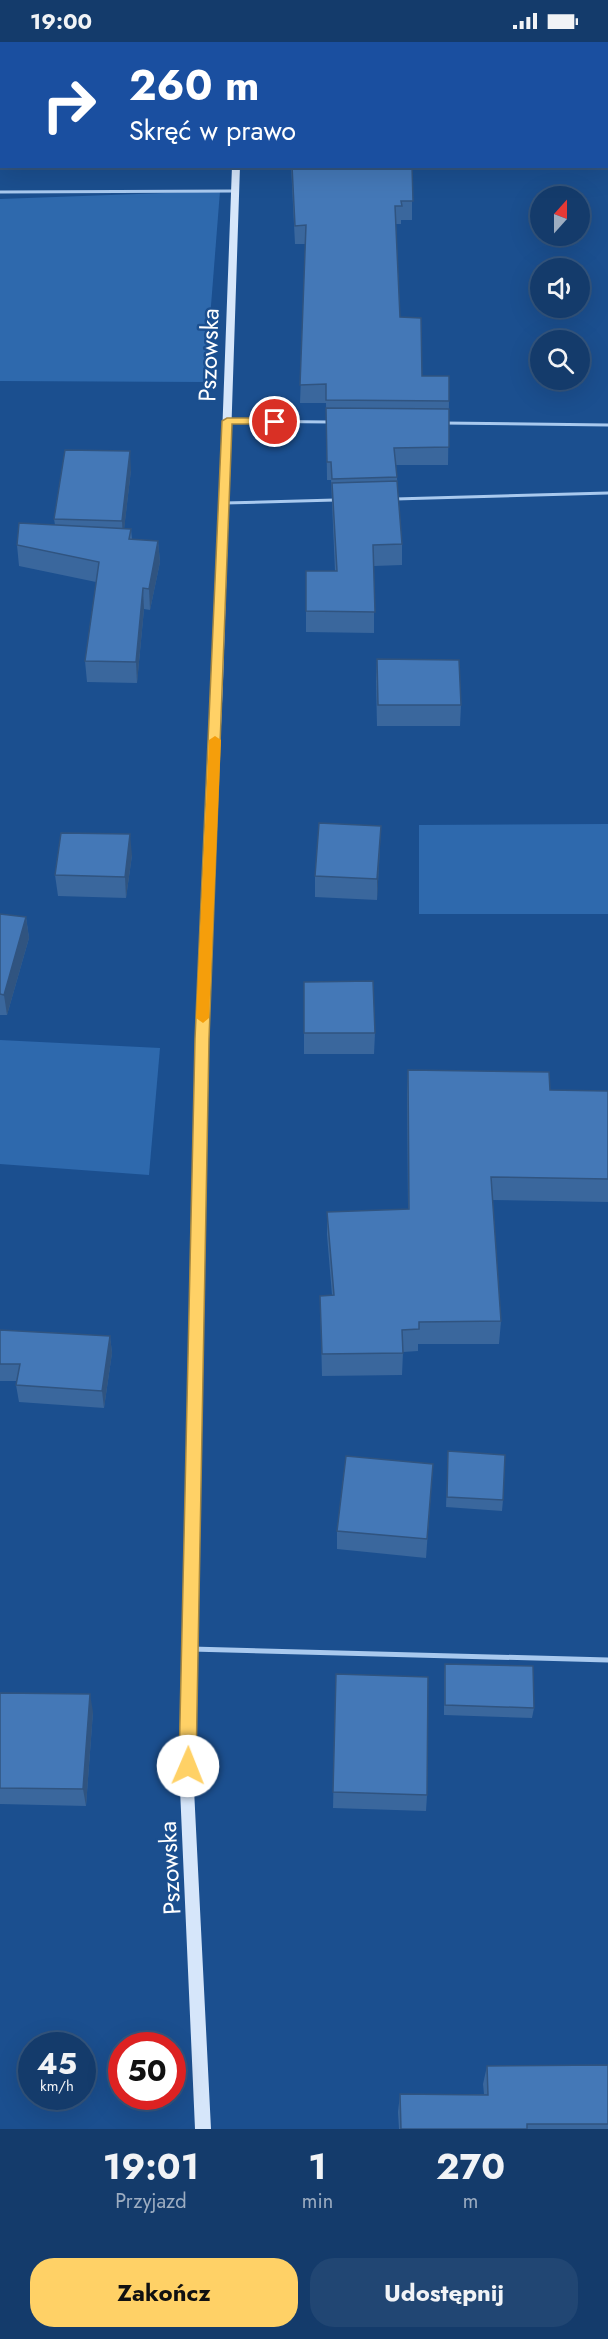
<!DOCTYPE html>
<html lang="pl">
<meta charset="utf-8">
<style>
body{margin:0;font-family:Jost,sans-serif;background:#214673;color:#f1f3f6;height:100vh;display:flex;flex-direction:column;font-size:22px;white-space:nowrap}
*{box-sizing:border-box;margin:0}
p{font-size:20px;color:#9dadc1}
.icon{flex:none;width:33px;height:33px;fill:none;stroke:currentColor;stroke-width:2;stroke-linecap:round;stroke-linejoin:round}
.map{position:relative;height:2087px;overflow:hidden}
.drawer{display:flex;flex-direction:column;background:#143b6b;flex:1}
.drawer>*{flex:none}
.banner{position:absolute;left:0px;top:0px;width:609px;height:126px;box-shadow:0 6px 24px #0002,0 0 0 2px #33557e;background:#1a4fa0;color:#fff;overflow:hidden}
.needle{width:39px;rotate:21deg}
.buttons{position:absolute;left:530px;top:144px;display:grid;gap:12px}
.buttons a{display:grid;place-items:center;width:60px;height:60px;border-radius:50%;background:#143b6b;box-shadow:0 6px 24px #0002,0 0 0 2px #33557e;font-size:30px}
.speed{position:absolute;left:18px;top:1990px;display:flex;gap:12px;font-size:30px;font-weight:700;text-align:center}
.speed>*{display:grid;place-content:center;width:78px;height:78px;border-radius:50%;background:#143b6b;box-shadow:0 6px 24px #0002,0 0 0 2px #33557e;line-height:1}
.speed small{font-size:15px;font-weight:400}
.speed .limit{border:9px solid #d22;background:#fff;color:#111}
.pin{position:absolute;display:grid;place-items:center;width:51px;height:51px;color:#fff;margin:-26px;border:3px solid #fff;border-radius:50%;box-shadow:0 2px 6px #0007}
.me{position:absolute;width:66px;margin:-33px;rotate:1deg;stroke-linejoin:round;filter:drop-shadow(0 0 4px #0008)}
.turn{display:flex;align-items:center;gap:21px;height:126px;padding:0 30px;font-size:27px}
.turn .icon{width:78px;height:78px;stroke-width:2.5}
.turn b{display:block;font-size:42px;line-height:51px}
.eta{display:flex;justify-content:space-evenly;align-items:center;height:102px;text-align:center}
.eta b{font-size:36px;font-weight:700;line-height:42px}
.action{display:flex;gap:12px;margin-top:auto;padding:12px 30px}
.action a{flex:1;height:69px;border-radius:24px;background:#ffd166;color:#111;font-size:24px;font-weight:700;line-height:69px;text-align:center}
.action a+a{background:#214673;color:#f1f3f6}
.status{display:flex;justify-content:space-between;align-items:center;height:42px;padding:0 30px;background:#143b6b;direction:ltr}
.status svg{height:16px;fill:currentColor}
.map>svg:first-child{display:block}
.green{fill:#2e69ad}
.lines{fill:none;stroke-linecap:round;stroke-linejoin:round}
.lane-far1{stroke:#a9c9ee;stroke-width:3}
.lane{stroke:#a9c9ee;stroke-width:5}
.secondary{fill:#d6e6fa;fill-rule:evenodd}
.wall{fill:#3a679d}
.shaded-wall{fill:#305480}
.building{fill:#4478b7;stroke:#305480;stroke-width:1.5}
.route{fill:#ffd166;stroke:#a68842;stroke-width:1.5}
.slow{fill:#f59e0b}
.labels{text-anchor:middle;stroke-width:5;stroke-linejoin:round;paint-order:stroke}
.street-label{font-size:24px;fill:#fff;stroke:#1b4f8f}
</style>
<div class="status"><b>19:00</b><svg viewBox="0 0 49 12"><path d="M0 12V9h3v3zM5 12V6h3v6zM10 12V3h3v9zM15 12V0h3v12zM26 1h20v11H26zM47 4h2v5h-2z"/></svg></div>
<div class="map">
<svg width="608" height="2087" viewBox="0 0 608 2087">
<rect width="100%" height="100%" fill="#1b4f8f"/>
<g class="green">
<polygon points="220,149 205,340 0,339 0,157"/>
<polygon points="608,782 608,872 419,872 419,783"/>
<polygon points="0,998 160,1006 149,1133 0,1122"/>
</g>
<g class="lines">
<g class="lane-far1">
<polyline points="0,150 235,149"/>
<polyline points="227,379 329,380"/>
<polyline points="443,381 608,383"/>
<polyline points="395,457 608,451"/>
<polyline points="224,461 335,458"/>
</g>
<polyline class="lane" points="191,1607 608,1618"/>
<g class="secondary">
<polygon points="227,0 235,0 236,2 228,2"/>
<polygon points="232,124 240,124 223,639 208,979 194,1747 211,2087 195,2087 180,1747 196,979 213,639"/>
</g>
</g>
<g class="wall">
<polygon points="291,124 412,124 412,178 401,178 401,182 396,182 400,275 422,334 449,359 448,423 396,423 402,502 402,523 374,524 374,591 306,590 306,529 335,529 331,438 327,438 326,361 300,361 306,202 295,202"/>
<polygon points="131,428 124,487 131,487 132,497 158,499 160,520 150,568 144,567 137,641 87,640 85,619 96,540 19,524 17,503 55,483 54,477"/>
<polygon points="377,617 461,663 460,684 377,684 376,639"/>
<polygon points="380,805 377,858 315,855 315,834"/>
<polygon points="132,813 126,856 58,854 55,833"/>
<polygon points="0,872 26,875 29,896 7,973 0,973"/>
<polygon points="304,940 375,991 374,1012 304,1012"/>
<polygon points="408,1028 550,1048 608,1049 608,1160 492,1158 501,1279 499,1302 418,1302 418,1309 403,1310 402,1333 322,1334 320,1254 332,1253 327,1193 327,1170 408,1167 407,1051"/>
<polygon points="0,1288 110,1294 112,1311 104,1366 19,1360 16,1343 17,1339 0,1339"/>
<polygon points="448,1409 503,1458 502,1469 446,1465"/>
<polygon points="433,1422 426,1516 337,1507 337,1489"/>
<polygon points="445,1622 534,1666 532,1676 444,1673 444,1632"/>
<polygon points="336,1632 427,1753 426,1769 333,1766"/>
<polygon points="0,1651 93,1670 86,1764 0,1762"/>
<polygon points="608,2023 608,2087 399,2087 398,2070 400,2052 484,2052 483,2042 487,2024"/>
</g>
<g class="shaded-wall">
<polygon points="130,409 131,428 123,497 122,479"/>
<polygon points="158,499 160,520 150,568 149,547"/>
<polygon points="143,546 144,567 137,641 136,620"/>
<polygon points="381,784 380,805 377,858 377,837"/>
<polygon points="130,792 132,813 126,856 125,835"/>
<polygon points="26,875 29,896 7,973 4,953"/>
<polygon points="110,1294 112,1311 104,1366 102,1349"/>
<polygon points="90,1652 93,1670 86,1764 83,1747"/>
</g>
<g class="building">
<rect x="44" y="0" width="75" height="2"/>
<rect x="330" y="0" width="45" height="2"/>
<rect x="487" y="0" width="68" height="2"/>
<polygon points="292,124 412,124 413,159 401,159 402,164 395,164 400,275 421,276 422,334 449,334 449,359 326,358 326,342 300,343 306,183 295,184"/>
<polygon points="326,366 449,367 449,405 394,406 397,435 332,437 331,420 327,420"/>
<polygon points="65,408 130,409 122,479 54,477"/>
<polygon points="397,439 402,502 373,503 375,570 306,569 306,529 337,529 332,441"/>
<polygon points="19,481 131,487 129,497 158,499 149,547 143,546 136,620 85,619 99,520 17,503"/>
<polygon points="377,617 459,618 461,663 378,663"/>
<polygon points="319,781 381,784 377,837 315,834"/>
<polygon points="61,791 130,792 125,835 55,833"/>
<polygon points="0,872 26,875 4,953 0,952"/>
<polygon points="373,939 375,991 304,991 304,940"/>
<polygon points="408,1028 549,1030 550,1048 608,1049 608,1137 491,1135 501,1279 419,1280 419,1287 402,1288 403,1311 322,1312 320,1254 334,1253 327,1170 409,1167"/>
<polygon points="0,1288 110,1294 102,1349 16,1343 20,1322 0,1322"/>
<polygon points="448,1409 505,1413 503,1458 447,1455"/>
<polygon points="346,1414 433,1422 427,1497 337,1489"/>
<polygon points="445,1622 533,1624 534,1666 445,1663"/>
<polygon points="336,1632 428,1635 427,1753 333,1750"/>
<polygon points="0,1651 90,1652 83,1747 0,1746"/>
<polygon points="608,2023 608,2082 527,2082 527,2087 401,2087 400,2052 488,2053 487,2024"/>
</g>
<polygon class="route" points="275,376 279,377 279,382 232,382 209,997 196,1724 194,1729 188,1732 182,1729 179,1724 195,997 222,379 227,376"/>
<polygon class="slow" points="215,694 221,698 209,976 203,981 196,976 209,698"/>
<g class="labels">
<g class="street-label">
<text transform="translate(209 313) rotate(-88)" y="8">Pszowska</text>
<text transform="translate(170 1826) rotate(-93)" y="8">Pszowska</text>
</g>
</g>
</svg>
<div class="buttons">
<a><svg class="needle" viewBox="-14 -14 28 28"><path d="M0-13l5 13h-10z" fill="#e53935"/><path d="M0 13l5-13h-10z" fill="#9dadc1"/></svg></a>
<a><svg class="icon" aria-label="sound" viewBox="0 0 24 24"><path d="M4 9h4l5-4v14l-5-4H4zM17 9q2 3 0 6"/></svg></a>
<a><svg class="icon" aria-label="search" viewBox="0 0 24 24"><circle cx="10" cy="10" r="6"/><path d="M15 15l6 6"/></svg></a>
</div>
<div class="speed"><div>45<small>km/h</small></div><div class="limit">50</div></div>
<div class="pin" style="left:275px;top:380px;background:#d93025"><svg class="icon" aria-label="arrive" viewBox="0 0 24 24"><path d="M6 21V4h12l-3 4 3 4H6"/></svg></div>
<svg class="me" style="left:188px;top:1724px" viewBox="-20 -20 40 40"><circle r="19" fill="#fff"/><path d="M0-13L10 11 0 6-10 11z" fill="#ffd166"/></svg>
<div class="banner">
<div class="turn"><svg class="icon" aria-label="right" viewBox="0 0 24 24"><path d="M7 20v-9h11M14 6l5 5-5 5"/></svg><div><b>260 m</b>Skręć w prawo</div></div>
</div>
</div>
<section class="drawer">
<div class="eta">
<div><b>19:01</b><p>Przyjazd</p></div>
<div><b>1</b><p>min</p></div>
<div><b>270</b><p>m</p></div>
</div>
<div class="action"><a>Zakończ</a><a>Udostępnij</a></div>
</section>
